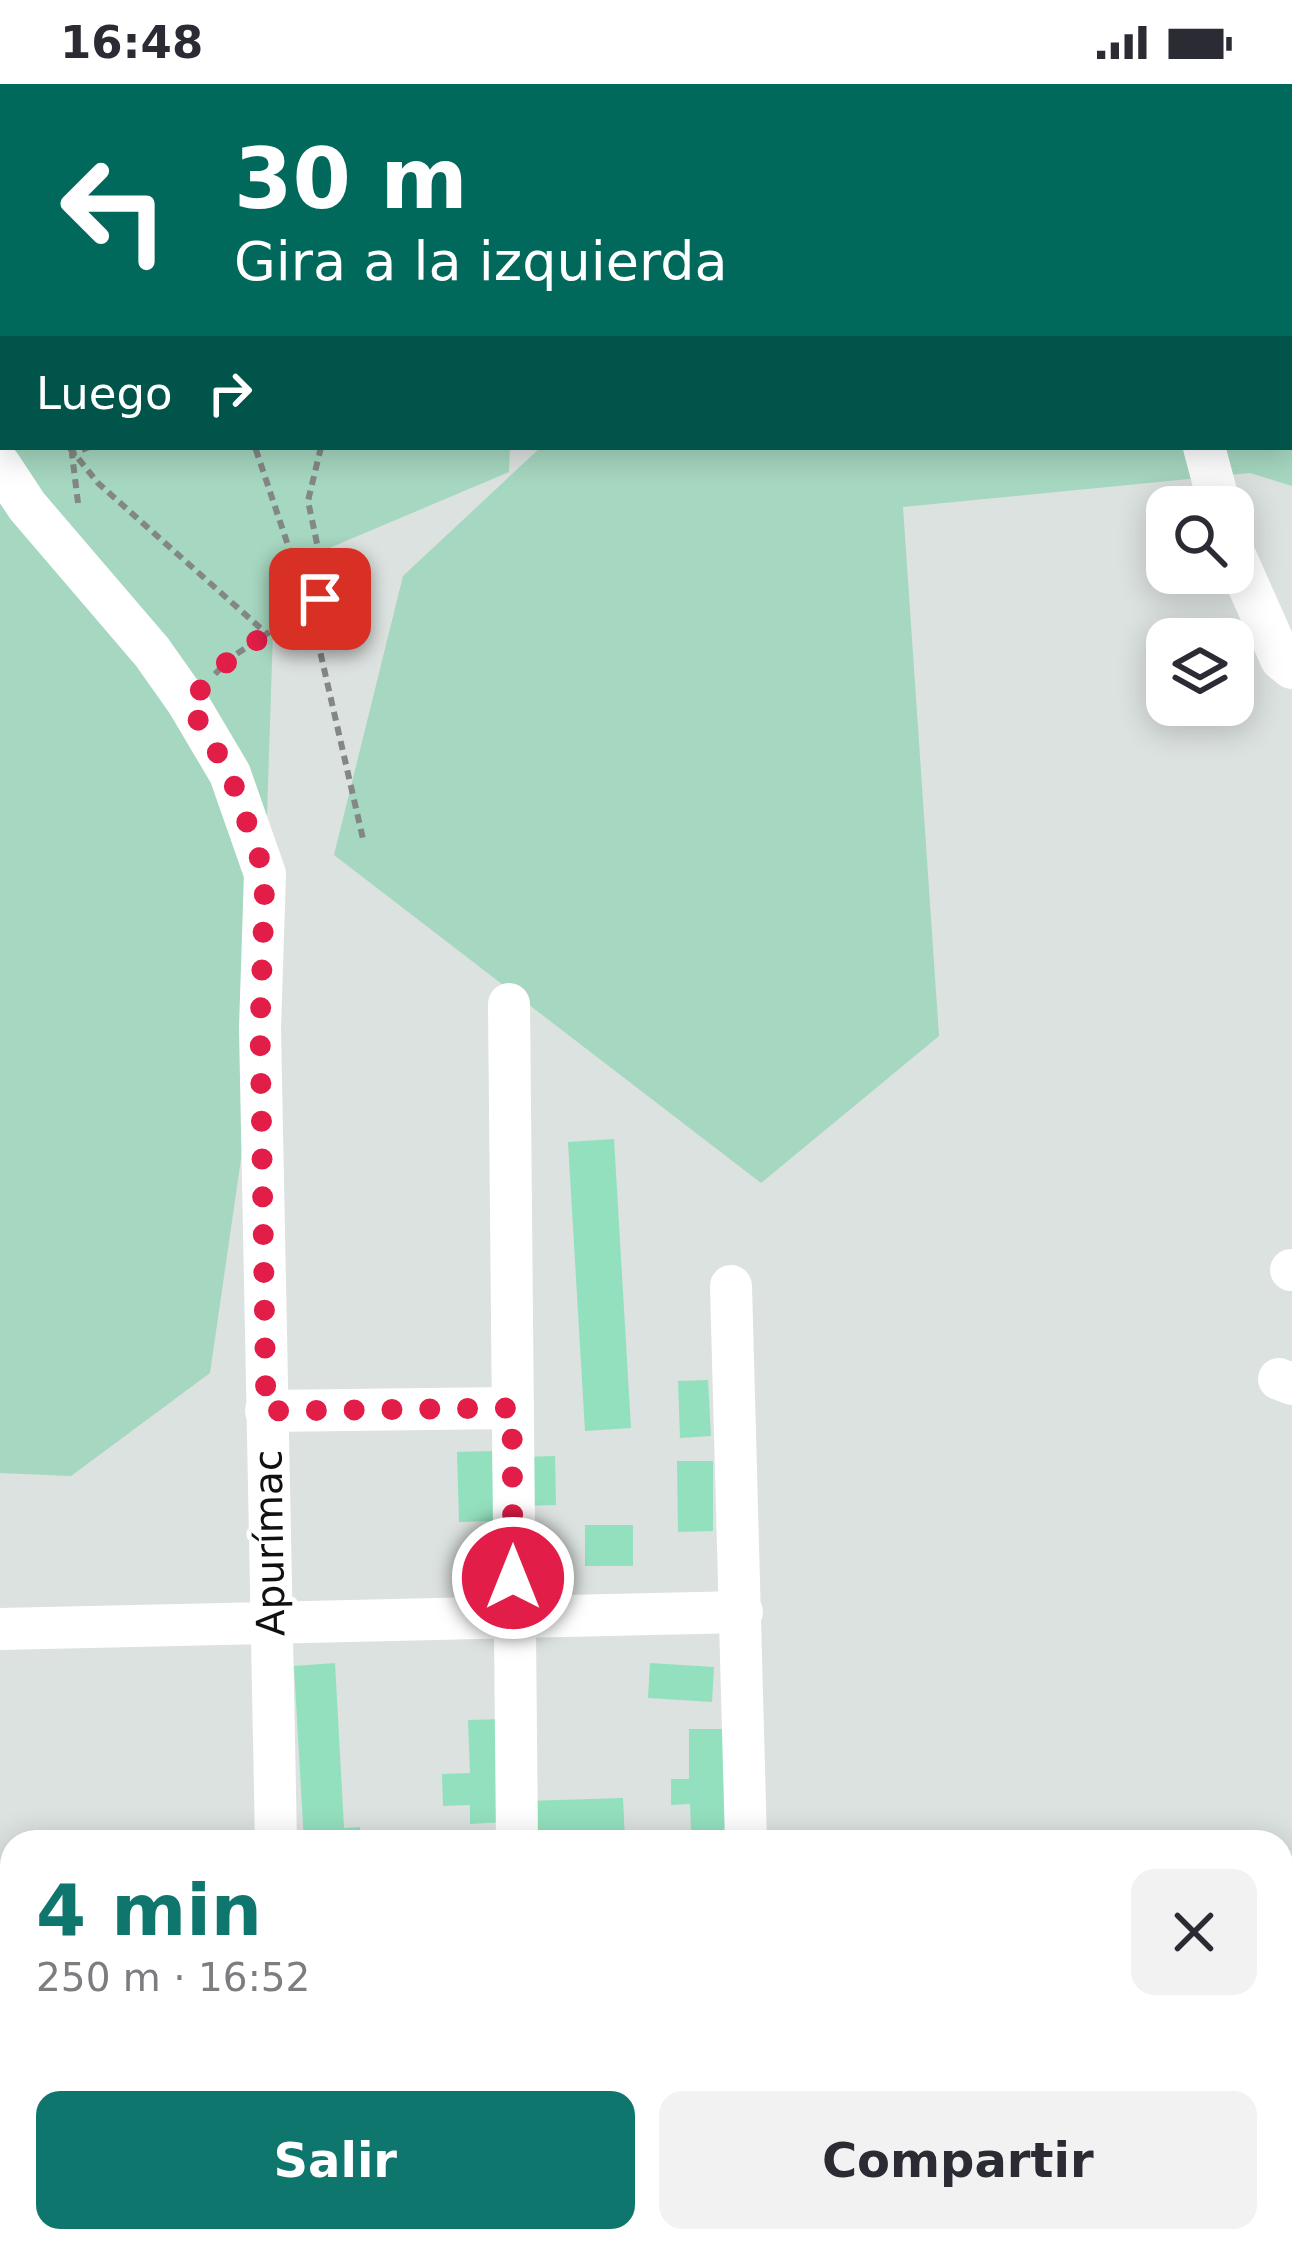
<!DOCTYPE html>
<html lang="es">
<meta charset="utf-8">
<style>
body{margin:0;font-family:"DejaVu Sans",sans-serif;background:#f2f2f3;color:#2b2b33;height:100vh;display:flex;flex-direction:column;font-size:45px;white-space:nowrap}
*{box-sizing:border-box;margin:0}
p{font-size:39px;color:#7c7c81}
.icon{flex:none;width:66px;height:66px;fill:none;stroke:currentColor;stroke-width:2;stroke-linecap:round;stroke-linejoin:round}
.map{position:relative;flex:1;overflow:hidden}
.drawer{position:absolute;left:0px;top:1746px;width:1293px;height:423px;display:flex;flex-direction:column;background:#fff;border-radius:36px 36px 0 0;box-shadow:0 6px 30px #0003}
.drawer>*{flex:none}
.hud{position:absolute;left:0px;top:0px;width:1293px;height:366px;box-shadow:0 6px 30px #0003;background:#00695c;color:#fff;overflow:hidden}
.fabs{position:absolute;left:1146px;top:402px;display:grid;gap:24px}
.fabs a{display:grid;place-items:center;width:108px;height:108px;border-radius:24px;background:#fff;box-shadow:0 6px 30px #0003;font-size:60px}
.pin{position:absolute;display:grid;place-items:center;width:102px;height:102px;color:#fff;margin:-51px;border-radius:24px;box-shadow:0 6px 18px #0006}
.me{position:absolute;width:132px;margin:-66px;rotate:0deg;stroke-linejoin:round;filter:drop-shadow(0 0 9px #0008)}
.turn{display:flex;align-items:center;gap:42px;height:252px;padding:0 36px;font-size:54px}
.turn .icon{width:156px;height:156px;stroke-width:2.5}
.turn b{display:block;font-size:84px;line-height:102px}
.then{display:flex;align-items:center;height:114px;padding:0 36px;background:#0003;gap:24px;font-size:45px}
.round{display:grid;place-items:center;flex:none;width:126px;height:126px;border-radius:24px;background:#f2f2f3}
.head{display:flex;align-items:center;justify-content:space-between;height:204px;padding:0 36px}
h1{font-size:72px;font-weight:700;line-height:90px;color:#0f766e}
.button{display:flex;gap:24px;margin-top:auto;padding:24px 36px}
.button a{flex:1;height:138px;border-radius:24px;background:#0f766e;color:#fff;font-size:48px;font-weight:700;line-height:138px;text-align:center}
.button a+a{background:#f2f2f3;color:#2b2b33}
.status{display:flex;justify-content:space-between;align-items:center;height:84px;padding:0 60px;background:#fff;direction:ltr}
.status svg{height:33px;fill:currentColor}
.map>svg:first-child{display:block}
.green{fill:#a6d7c0}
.building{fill:#93e0be}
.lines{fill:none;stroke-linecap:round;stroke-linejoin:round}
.path{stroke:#838785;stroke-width:6;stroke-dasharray:9 6;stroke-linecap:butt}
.minor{stroke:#fff;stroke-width:42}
.route{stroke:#e11d48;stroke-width:21;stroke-dasharray:0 37.8}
.labels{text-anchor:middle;stroke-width:10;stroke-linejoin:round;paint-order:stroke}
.street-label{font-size:39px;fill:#0f1110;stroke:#fff}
</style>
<div class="status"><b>16:48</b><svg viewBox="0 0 49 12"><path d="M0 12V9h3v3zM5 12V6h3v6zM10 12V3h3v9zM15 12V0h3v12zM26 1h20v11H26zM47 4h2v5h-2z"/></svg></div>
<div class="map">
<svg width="1292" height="2168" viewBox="0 0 1292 2168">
<rect width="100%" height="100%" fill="#dce2df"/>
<g class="green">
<polygon points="0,0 532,0 3,3 3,363 510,363 509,388 275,487 260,944 210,1289 71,1392 0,1389"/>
<polygon points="638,0 1292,0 1292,402 1250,389 903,423 939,952 761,1099 334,771 403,492 541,363 1290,363 1290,3"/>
</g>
<g class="building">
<polygon points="614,1055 631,1344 585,1347 568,1058"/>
<polygon points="708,1296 711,1352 680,1354 678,1297"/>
<polygon points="492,1367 494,1437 459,1438 457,1368"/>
<polygon points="555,1372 556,1421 522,1422 521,1373"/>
<polygon points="677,1377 713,1377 713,1447 678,1448"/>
<rect x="585" y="1441" width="48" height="41"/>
<polygon points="335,1579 344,1744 360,1743 361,1758 304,1758 294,1582"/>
<polygon points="650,1579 714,1583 712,1618 648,1614"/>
<polygon points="502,1635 506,1738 470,1740 470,1721 443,1722 442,1690 470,1689 468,1636"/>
<polygon points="689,1645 724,1645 725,1746 691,1747 690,1720 671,1721 671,1695 689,1695"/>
<polygon points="623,1714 625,1758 528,1758 526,1717"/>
<rect x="187" y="2157" width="64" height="11"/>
<polygon points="332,2157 371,2157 370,2168 332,2168"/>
<polygon points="462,2157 518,2157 519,2168 471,2168 463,2166"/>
<polygon points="771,2157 833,2157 834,2168 772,2168"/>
</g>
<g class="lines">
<g class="path">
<polyline points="61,0 61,3"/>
<polyline points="160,0 161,3"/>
<polyline points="214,3 214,0"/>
<polyline points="0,55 3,69"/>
<polyline points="69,363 98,399 267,550"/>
<polyline points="321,363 308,417 322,483 317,554 363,755"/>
<polyline points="78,419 72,370 89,363"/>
<polyline points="215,590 232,573 319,515 300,497 255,363"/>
<polyline points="0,1785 12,1785"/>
</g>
<g class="minor">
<polyline points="1091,0 1092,3"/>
<polyline points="1204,363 1220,423"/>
<polyline points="0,381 27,422 152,568 188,619 230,690 265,790 260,944 276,1758"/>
<polyline points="1233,467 1281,575 1292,584"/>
<polyline points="509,920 517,1758"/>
<polyline points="1291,1186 1292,1186"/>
<polyline points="731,1202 746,1758"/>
<polyline points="1279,1295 1292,1300"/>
<polyline points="266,1327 512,1324"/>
<polyline points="0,1545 742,1528"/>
<polyline points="0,1989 12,1989"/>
<polyline points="77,2157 77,2168"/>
<polyline points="287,2157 288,2168"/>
<polyline points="532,2157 532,2168"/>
<polyline points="755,2157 756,2168"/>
</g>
</g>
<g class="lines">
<polyline class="route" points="320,515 232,573 188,619 230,690 265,790 260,944 266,1327 512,1324 513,1494"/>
</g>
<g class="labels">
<g class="street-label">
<text transform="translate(269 1459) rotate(-91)" y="14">Apurímac</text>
</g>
</g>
</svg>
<div class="fabs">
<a><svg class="icon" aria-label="search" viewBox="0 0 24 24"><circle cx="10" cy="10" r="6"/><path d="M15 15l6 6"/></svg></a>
<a><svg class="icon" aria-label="layers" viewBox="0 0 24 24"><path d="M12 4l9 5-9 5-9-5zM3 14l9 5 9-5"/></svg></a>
</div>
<div class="pin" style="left:320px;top:515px;background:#d93025"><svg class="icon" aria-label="arrive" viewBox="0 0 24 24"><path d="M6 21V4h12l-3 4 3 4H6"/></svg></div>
<svg class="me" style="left:513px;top:1494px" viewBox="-20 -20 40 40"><circle r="17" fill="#e11d48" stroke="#fff" stroke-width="3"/><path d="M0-11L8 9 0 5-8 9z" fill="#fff"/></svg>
<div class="hud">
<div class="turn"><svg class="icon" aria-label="left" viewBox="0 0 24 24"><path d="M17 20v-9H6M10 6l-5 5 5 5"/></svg><div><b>30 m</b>Gira a la izquierda</div></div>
<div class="then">Luego<svg class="icon" aria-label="right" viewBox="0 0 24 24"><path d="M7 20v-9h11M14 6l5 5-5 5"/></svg></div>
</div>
<section class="drawer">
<div class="head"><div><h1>4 min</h1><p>250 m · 16:52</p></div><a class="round"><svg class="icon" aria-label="close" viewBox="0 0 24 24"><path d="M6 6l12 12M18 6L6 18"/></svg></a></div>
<div class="button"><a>Salir</a><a>Compartir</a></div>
</section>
</div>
